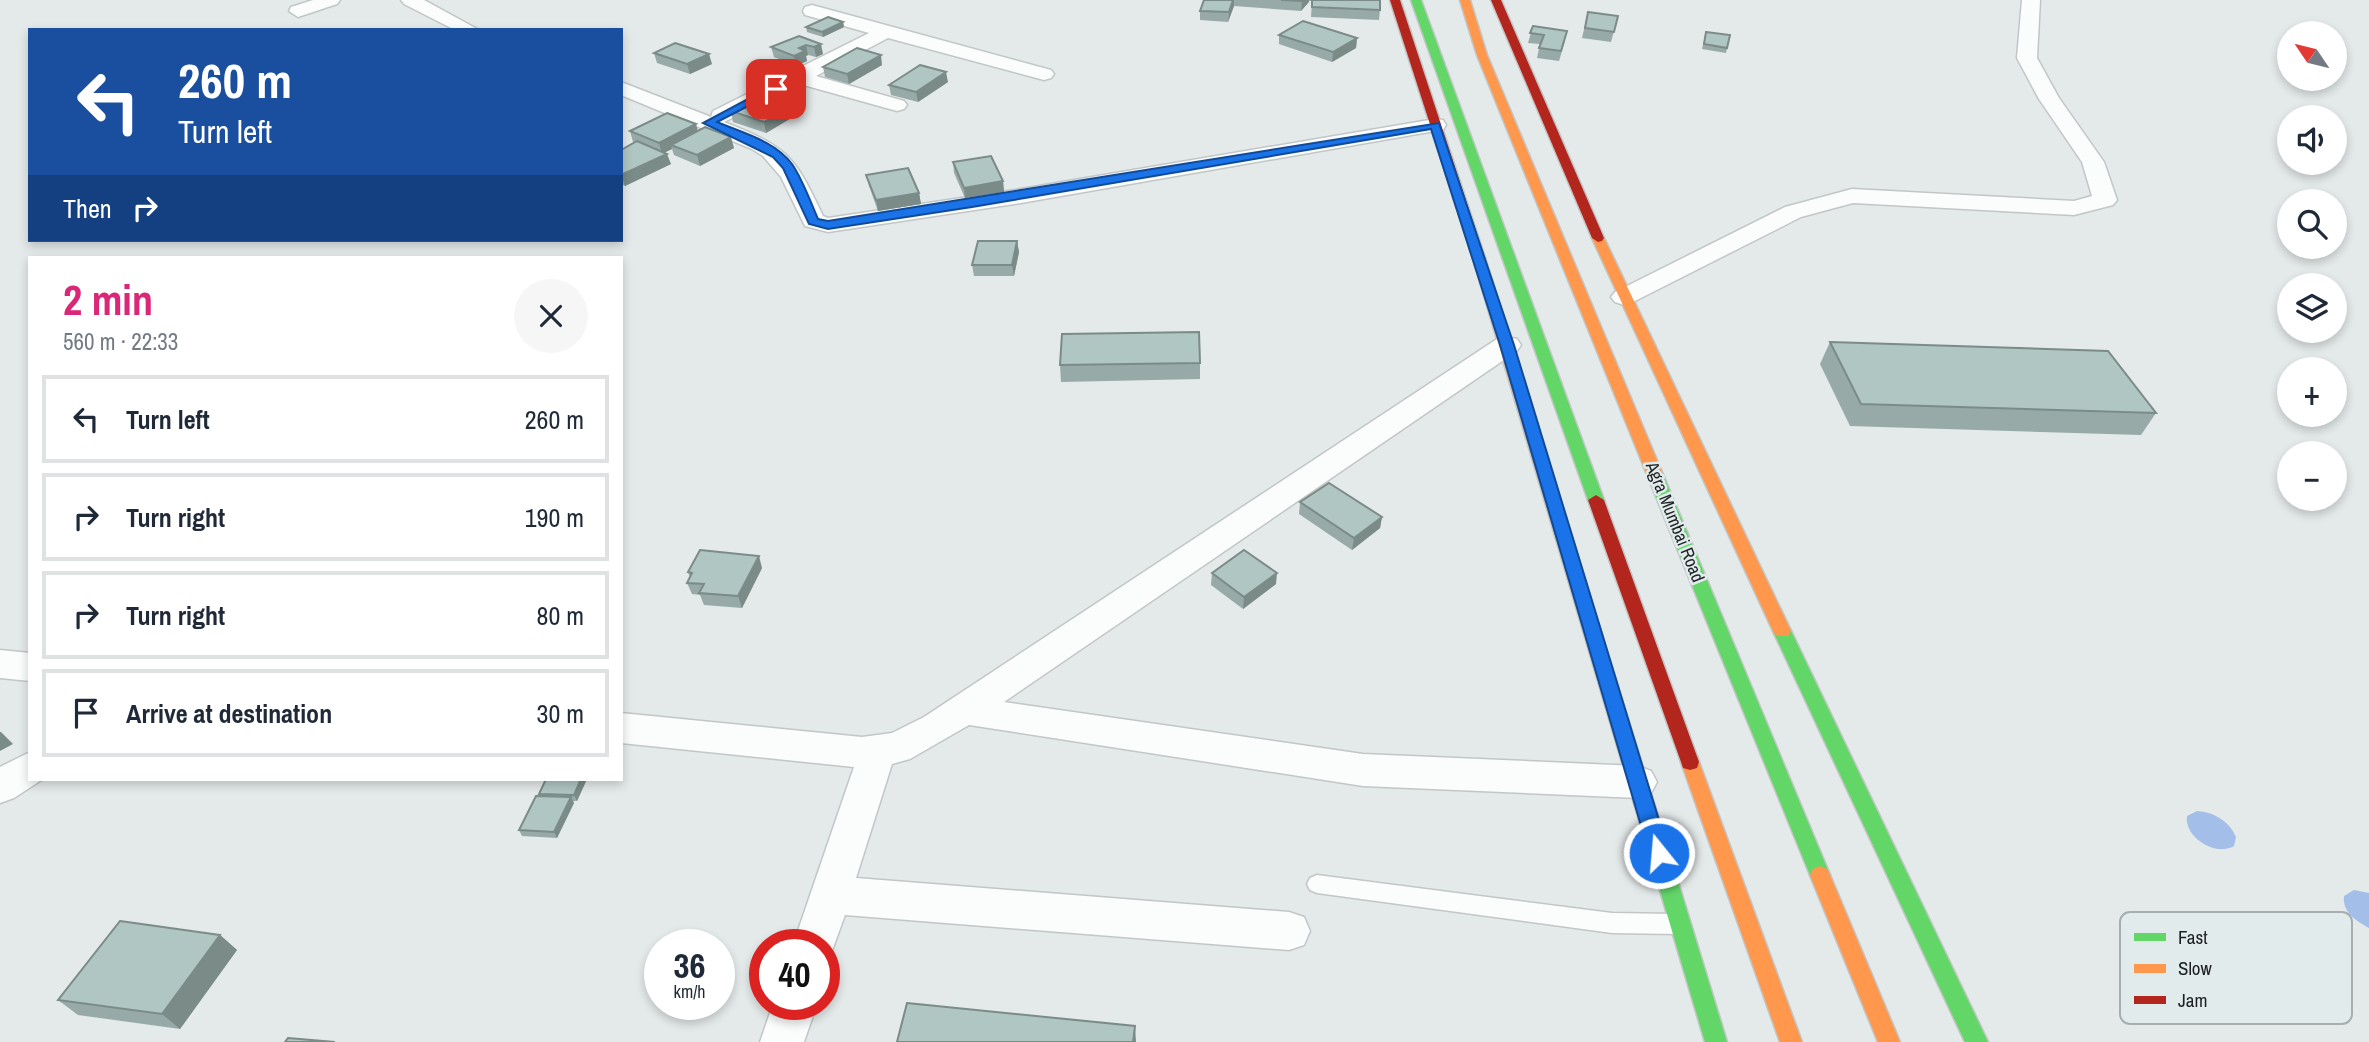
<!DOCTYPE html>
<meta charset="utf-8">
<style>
body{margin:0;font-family:"Archivo Narrow",sans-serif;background:#f6f6f7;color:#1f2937;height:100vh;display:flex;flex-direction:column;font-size:26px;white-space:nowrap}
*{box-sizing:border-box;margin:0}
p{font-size:23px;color:#747a83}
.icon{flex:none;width:38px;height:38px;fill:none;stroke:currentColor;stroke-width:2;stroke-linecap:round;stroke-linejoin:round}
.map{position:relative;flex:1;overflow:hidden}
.side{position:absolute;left:28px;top:256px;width:595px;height:525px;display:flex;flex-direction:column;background:#fff;border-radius:0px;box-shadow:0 4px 10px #0003}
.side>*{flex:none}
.top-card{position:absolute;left:28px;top:28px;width:595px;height:214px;border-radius:0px;box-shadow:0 4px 10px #0003;background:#1a4fa0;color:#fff;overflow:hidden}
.needle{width:46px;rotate:305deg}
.fabs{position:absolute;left:2277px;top:21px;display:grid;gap:14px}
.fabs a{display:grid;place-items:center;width:70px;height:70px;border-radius:50%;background:#fff;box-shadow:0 4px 10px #0003;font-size:35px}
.speed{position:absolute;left:644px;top:929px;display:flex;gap:14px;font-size:35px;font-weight:700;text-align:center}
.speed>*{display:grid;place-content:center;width:91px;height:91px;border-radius:50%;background:#fff;box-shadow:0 4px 10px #0003;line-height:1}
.speed small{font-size:18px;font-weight:400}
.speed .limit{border:10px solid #d22;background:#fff;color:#111}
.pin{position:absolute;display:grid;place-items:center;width:60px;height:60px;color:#fff;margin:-30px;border-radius:14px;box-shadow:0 4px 10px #0006}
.me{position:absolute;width:77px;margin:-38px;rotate:343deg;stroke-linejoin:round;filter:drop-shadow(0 0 5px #0008)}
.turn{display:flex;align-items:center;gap:24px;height:147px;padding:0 35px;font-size:32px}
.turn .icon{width:91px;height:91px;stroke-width:2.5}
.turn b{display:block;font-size:49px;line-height:60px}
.then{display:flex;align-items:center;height:66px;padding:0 35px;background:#0003;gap:14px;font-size:26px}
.round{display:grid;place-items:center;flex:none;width:74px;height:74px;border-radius:37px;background:#f6f6f7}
.summary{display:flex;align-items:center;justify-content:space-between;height:119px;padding:0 35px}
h1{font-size:42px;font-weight:700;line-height:52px;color:#db2777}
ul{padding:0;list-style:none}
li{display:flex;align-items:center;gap:21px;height:88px;margin:0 14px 10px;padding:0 21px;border:4px solid #e0e1e3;border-radius:0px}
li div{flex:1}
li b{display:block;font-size:26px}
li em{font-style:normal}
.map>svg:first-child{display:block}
.water{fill:#a4beea}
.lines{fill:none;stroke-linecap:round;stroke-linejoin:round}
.lane-casing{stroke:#c2c6c6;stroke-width:3}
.street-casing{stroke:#c2c6c6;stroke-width:3}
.fast-casing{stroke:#c2c6c6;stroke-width:3}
.slow-casing{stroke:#c2c6c6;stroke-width:3}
.jam-casing{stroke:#c2c6c6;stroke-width:3}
.lane{fill:#fbfcfc;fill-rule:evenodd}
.street{fill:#fbfcfc;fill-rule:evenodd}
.fast{fill:#63d668;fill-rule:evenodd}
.slow{fill:#ff974d;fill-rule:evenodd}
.jam{fill:#b3261e;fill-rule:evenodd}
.wall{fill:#97aaa7}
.shaded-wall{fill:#7b8b88}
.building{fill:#b0c6c2;stroke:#7b8b88;stroke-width:2}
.route{fill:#1a73e8;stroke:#114b97;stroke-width:2}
.labels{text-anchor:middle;stroke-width:5;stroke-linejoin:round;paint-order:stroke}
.street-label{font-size:18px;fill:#1e2121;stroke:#e1ebec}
.key{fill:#e1ebec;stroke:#a6aeaf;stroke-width:2}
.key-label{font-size:19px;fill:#1e2121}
</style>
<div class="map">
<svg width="2369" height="1042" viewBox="0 0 2369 1042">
<rect width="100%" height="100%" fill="#e4e9e9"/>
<g class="water">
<path d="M2197,811C2214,812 2229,821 2236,837L2234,846C2215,857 2184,837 2187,816Z"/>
<path d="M2354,890L2369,893V928C2356,921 2342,912 2344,896Z"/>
</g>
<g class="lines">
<defs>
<polygon id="lane" points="1317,875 1612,913 1676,914 1683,917 1686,924 1683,931 1676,934 1612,933 1317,893 1310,890 1307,884 1310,878"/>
<g id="street">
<polygon points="313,0 340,0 337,4 298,17 289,11 291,7"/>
<polygon points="401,0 424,0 479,30 455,30 404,4"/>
<polygon points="2022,0 2040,0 2037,58 2059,98 2104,162 2117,200 2113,205 2074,215 1853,203 1801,217 1633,302 1624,305 1615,302 1611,297 1615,292 1785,207 1852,189 2074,201 2092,196 2082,162 2039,99 2017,58"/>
<path d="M812,5L1051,70L1054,74L1051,78L1044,80L888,38L816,76L904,101L907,105L904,109L897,111L800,84L724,122C787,147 794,154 823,216L828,218L1021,189L1435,119L1443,120L1446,125L1443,130L1435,131L1021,203L828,232L805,226L781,177L763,156L752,149L621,95V82L711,117L713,111L869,33L805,15L803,11L805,7Z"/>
<polygon points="1507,337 1517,339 1521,345 1517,351 1004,702 1363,754 1638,766 1651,771 1657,782 1651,793 1638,798 1363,786 969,725 910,759 892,764 856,878 1289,912 1304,917 1310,931 1304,945 1289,950 845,915 829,959 824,961 824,945 793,945 854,767 621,743 621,713 862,737 892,733 924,717 1497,339"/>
<polygon points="0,650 30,653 30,681 0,678"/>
<polygon points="30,752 30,779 43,779 14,798 0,803 0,767"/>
<polygon points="773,1004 817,1004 804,1042 760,1042"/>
</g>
<g id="fast">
<polygon points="1411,0 1421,0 1604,500 1601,504 1591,504 1588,500"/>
<polygon points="1656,472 1664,477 1830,875 1827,881 1820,884 1813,881 1810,875 1648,477"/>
<polygon points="1782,625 1788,626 1791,631 1988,1042 1965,1042 1773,631 1776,626"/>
<polygon points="1647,805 1654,807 1657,813 1727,1042 1705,1042 1637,813 1640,807"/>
</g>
<g id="slow">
<polygon points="1460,0 1470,0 1487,55 1664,477 1661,481 1651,481 1648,477 1477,55"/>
<polygon points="1598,234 1604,238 1791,631 1788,636 1776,636 1773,631 1592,238"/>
<polygon points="1479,254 1485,258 1657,813 1654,819 1647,821 1640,819 1637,813 1473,258"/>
<polygon points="1690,754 1697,756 1699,762 1802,1042 1780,1042 1681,762 1683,756"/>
<polygon points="1820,866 1827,869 1830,875 1900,1042 1878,1042 1810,875 1813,869"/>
</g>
<g id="jam">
<polygon points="1390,0 1400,0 1485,258 1483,261 1479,262 1473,258"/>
<polygon points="1491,0 1501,0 1604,238 1602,241 1598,242 1592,238"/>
<polygon points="1596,495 1604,500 1699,762 1697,768 1690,770 1683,768 1681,762 1588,500"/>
</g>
</defs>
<use href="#lane" class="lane-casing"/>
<use href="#street" class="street-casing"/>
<use href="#fast" class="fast-casing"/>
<use href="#slow" class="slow-casing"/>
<use href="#jam" class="jam-casing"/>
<use href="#lane" class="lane"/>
<use href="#street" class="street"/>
<use href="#fast" class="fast"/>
<use href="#slow" class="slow"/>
<use href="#jam" class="jam"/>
</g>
<g class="wall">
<polygon points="1204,0 1380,0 1380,10 1379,20 1311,17 1312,1 1309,1 1301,11 1234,6 1228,22 1200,20 1200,11"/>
<polygon points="1588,12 1618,16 1611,42 1582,38"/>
<polygon points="843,22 844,27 823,37 807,32 806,27"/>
<polygon points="1533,26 1565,41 1559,61 1537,58 1540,44 1528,43"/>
<polygon points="1706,32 1727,48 1726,53 1702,49"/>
<polygon points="1279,35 1357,38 1356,48 1332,62 1279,44"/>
<polygon points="799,36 823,54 816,57 808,55 806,56 807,61 796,66 774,57 771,47"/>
<polygon points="654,53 712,64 690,74 657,63"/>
<polygon points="882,65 849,84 825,77 823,67"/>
<polygon points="948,82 918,102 891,95 889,85"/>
<polygon points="731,111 793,117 766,133 733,122"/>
<polygon points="630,131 698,131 734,148 700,166 674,155 672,149 664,152 671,164 625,186 621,184 621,150 634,142 633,142"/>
<polygon points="953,162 1003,181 1004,192 965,198 954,173"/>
<polygon points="866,175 919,193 921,204 878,211 869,186"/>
<polygon points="1017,241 1019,252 1014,276 974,276 972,265"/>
<polygon points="1830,342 2156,413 2141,435 1850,426 1820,364"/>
<polygon points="1200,363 1200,379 1061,382 1060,365"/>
<polygon points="1300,502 1382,517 1380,528 1352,550 1299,514"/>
<polygon points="762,568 742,608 704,605 700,595 692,594 687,583 690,578 688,572"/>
<polygon points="1212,573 1276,584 1243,609 1211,585"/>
<polygon points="546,779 587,779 577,801 573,801 574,803 557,838 522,836 519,830 540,796 539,794"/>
<polygon points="220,935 237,950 180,1029 78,1015 58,1000"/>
</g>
<g class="shaded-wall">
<polygon points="1233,0 1234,0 1234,6 1228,22 1229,12"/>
<polygon points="1303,0 1309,0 1309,2 1301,11 1302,1"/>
<polygon points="843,22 844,27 823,37 822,32"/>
<polygon points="1357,38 1356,48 1332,62 1333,52"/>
<polygon points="821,44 823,54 816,57 814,47"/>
<polygon points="806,45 808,55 806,56 807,61 796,66 794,56 799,48"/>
<polygon points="709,54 712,64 690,74 687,64"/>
<polygon points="881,55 882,65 849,84 847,74"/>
<polygon points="946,72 948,82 918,102 916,92"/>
<polygon points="791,107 793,117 766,133 764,122"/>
<polygon points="696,124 699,135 671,145 672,149 662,154 659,143"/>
<polygon points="731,137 734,148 700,166 697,155"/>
<polygon points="667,154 671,164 625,186 621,175"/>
<polygon points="1003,181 1004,192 965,198 964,188"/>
<polygon points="919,193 921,204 878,211 876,200"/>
<polygon points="1017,241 1019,252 1014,276 1012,265"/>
<polygon points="1382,517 1380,528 1352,550 1354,538"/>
<polygon points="759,556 762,568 742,608 738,596"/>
<polygon points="1277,573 1276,584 1243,609 1244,597"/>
<polygon points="0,732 1,732 13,744 0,751"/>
<polygon points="581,779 587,779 577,801 574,795"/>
<polygon points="571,797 574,803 557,838 554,832"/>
<polygon points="220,935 237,950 180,1029 162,1014"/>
<polygon points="1135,1026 1136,1042 1133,1042"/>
</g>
<g class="building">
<polygon points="1204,0 1233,0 1229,12 1200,11"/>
<polygon points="1281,0 1303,0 1302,1"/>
<polygon points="1312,0 1380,0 1380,10 1312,7"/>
<polygon points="1588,12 1618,16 1614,32 1585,28"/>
<polygon points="828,17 843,22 822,32 806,27"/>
<polygon points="1303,21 1357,38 1333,52 1279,35"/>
<polygon points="1533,26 1567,31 1561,51 1539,48 1544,35 1530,33"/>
<polygon points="1706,32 1730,35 1727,48 1704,44"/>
<polygon points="799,36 821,44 814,47 806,45 799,48 805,51 794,56 771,47"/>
<polygon points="675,43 709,54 687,64 654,53"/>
<polygon points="857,48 881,55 847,74 823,67"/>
<polygon points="920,65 946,72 916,92 889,85"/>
<polygon points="755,95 791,107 764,122 731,111"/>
<polygon points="667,113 696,124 659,143 630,131"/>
<polygon points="705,127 731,137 697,155 671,145"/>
<polygon points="637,141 667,154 621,175 621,150"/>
<polygon points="991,156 1003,181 964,188 953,162"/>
<polygon points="908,168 919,193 876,200 866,175"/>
<polygon points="978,241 1017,241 1012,265 972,265"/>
<polygon points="1199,332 1200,363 1060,365 1062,334"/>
<polygon points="1830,342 2108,351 2156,413 1861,404"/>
<polygon points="1329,483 1382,517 1354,538 1300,502"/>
<polygon points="700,550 759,556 738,596 699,593 704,584 687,583 692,573 688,572"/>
<polygon points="1244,550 1277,573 1244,597 1212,573"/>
<polygon points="546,779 581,779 574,795 539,794"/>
<polygon points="536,796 571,797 554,832 519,830"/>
<polygon points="120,921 220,935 162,1014 58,1000"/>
<polygon points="907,1003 1135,1026 1133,1042 897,1042"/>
<polygon points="288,1038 335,1042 285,1042"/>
</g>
<path class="route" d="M772,86L781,89L717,122C743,133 775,141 792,164C803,180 810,201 818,219L828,221L1439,123L1514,345L1669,853L1666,859L1659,862L1652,859L1649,853L1500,345L1431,129L972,207L828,229L809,224L783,168L773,157L703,123Z"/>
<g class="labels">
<g class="street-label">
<text transform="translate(1675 522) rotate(68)" y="6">Agra Mumbai Road</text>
</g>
</g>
<rect x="2120" y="912" width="232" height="112" rx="10" class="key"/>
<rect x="2134" y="933" width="32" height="8" fill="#63d668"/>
<rect x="2134" y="964" width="32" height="9" fill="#ff974d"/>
<rect x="2134" y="996" width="32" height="8" fill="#b3261e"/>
<g class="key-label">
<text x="2178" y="944">Fast</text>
<text x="2178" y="975">Slow</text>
<text x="2178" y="1007">Jam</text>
</g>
</svg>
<div class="fabs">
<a><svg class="needle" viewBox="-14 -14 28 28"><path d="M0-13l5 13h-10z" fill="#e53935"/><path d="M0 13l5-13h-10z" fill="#747a83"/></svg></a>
<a><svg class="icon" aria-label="sound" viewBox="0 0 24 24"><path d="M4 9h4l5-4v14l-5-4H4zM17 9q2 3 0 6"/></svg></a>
<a><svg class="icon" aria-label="search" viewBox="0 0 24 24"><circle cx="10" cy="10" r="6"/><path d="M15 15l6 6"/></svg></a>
<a><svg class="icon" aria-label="layers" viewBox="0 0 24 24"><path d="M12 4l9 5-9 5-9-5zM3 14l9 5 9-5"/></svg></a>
<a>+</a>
<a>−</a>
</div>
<div class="speed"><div>36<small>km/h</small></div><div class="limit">40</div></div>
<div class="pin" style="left:776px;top:89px;background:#d93025"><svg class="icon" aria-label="arrive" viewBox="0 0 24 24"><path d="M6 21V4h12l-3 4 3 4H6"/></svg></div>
<svg class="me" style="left:1659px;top:853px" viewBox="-20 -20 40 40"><circle r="17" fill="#1a73e8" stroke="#fff" stroke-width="3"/><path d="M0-11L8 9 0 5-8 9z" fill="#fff"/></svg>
<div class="top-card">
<div class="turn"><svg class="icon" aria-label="left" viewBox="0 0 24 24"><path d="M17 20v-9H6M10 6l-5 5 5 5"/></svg><div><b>260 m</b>Turn left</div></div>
<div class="then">Then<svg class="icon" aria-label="right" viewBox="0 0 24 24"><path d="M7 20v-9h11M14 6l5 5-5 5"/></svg></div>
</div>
<section class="side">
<div class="summary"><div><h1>2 min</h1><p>560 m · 22:33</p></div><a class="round"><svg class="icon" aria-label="close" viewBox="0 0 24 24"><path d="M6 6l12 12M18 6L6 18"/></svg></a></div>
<ul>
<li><svg class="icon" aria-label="left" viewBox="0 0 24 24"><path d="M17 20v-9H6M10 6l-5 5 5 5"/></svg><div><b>Turn left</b></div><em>260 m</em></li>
<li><svg class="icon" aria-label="right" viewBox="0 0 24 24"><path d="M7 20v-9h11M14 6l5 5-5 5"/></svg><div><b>Turn right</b></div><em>190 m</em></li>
<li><svg class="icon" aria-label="right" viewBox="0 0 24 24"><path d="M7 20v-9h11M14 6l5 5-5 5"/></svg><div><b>Turn right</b></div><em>80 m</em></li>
<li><svg class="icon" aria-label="arrive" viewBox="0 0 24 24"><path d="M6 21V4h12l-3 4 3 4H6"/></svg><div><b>Arrive at destination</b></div><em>30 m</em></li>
</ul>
</section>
</div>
